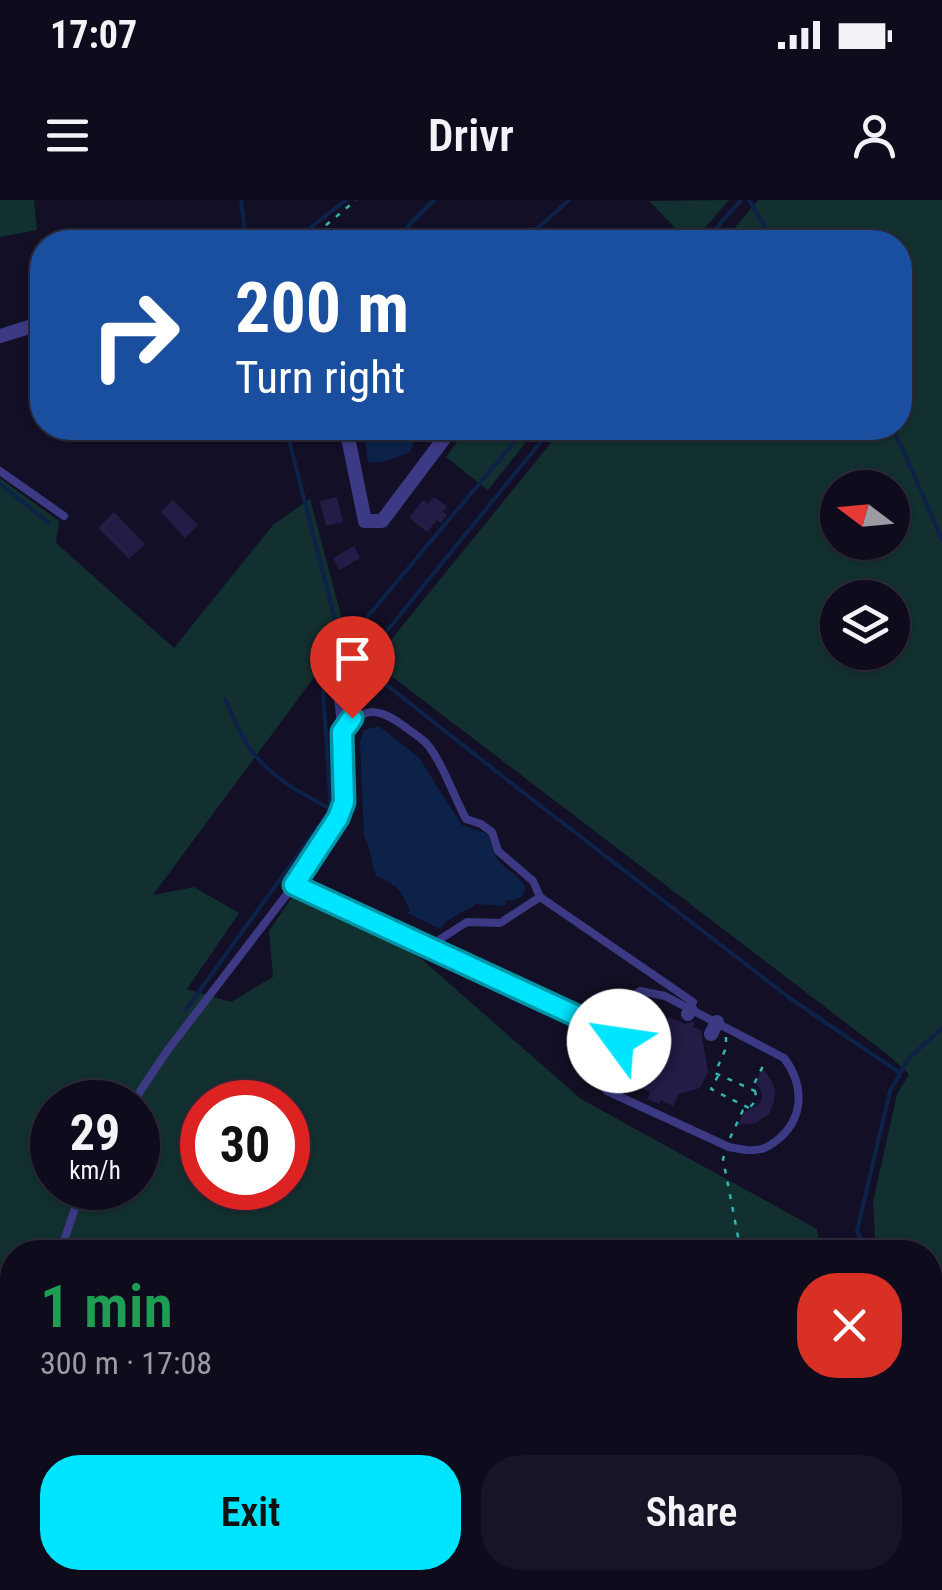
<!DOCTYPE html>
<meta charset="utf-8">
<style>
body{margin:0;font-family:"Roboto Condensed",sans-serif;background:#171425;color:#f1f3f6;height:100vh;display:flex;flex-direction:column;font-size:38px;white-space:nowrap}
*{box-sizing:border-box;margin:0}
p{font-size:32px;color:#9b9ba3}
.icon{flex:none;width:55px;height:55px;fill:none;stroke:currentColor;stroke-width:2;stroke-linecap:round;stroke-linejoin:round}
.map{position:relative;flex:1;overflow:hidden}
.details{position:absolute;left:0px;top:1040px;width:942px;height:350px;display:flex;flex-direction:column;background:#0e0b1c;border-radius:40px 40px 0 0;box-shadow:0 2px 8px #0004,0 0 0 2px #2e2b3b}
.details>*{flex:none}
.banner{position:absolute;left:30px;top:30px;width:882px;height:210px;border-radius:40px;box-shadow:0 2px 8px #0004,0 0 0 2px #2e2b3b;background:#1a4fa0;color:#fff;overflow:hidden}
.needle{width:65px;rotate:286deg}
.tools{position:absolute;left:820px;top:270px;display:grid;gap:20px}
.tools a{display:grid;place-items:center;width:90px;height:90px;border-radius:50%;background:#0e0b1c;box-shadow:0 2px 8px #0004,0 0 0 2px #2e2b3b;font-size:50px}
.speed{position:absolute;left:30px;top:880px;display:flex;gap:20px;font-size:50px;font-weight:700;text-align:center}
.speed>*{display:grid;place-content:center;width:130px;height:130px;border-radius:50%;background:#0e0b1c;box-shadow:0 2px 8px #0004,0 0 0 2px #2e2b3b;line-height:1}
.speed small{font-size:25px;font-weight:400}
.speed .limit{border:15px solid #d22;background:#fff;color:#111}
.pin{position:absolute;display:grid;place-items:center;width:85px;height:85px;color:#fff;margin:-102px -42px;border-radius:50% 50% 50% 0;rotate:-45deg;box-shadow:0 0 10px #0007}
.pin .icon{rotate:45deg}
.me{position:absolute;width:110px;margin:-55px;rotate:301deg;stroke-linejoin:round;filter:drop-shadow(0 0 8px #0008)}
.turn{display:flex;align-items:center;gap:35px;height:210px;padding:0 40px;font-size:45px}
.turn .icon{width:130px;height:130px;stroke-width:2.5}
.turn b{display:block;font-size:70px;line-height:85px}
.round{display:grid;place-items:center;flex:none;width:105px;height:105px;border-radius:40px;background:#171425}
.summary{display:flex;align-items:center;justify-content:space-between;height:170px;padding:0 40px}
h1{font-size:60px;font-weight:600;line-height:75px;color:#1e9e55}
.primary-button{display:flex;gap:20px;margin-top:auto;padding:20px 40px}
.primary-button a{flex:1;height:115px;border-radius:40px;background:#00e5ff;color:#111;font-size:40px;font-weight:600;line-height:115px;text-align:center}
.primary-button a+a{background:#171425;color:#f1f3f6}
.status{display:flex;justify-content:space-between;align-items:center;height:70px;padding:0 50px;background:#0e0b1c;direction:ltr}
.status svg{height:28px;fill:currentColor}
header{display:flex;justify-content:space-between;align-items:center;height:130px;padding:0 40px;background:#0e0b1c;font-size:45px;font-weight:600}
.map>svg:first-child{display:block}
.green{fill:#12302f;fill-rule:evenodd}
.water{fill:#0c2248}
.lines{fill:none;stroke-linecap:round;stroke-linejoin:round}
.stream{stroke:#0c2248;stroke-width:4}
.building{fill:#241b47}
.path{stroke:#2fb8b0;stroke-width:2.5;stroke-dasharray:5 8;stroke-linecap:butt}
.lane{stroke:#3d3a85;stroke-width:8}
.street{stroke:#3d3a85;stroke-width:14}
.route-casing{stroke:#0095a6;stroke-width:25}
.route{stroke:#00e5ff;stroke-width:18}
</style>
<div class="status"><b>17:07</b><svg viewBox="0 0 49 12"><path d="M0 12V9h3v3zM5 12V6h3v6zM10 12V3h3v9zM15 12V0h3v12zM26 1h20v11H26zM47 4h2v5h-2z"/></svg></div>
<header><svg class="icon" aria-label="menu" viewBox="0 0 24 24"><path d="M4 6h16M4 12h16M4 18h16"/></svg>Drivr<svg class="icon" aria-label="person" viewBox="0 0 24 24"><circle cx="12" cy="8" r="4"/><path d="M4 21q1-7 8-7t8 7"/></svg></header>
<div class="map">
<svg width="942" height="1390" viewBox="0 0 942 1390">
<rect width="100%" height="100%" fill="#130f26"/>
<g class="green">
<polygon points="0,0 34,0 37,30 0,37"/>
<polygon points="729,0 693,42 689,42 649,1"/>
<path d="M758,0H942V1390H906L899,1378H930V1052H876L873,1002L897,894L909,874L888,855L373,462L563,228H900V42H723ZM838,288H892V342H838ZM838,398H892V452H838Z"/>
<polygon points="467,228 537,228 488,290 446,257"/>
<path d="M0,278L59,321L56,343L174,448L273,325L310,299L346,434L153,695L194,687L239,713L187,789L231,802L273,777L269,731L296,691L418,756L581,899L817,1029L820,1052H12V1378H800L803,1390H0ZM52,902H138V988H52ZM202,902H288V988H202Z"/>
</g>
<g class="water">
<path d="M365,228H399L409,231L414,242L410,252C395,257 384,265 368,262L364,234Z"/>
<path d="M379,526L419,558L462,625L488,634C496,671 510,664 526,688L521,697L513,701L506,700L505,706L476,704C463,713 448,717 440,729L407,713L410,710C399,687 399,687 376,676C371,662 371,648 364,636L360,541L364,530Z"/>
</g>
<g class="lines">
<g class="stream">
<polyline points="241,0 246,42"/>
<polyline points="749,0 774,42"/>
<polyline points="292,42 346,0"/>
<polyline points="392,42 434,0"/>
<polyline points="522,42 569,0"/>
<polyline points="704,42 741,0"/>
<polyline points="286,228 342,447"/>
<polyline points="552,228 360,464 520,590 791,799 900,873"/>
<polyline points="890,228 901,245 942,340"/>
<polyline points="0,284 49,323"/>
<polyline points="342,447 526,228"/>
<path d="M225,499C233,516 240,535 251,550C270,577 301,593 329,608"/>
<polyline points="185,811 331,609 323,491"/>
<polyline points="868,1052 857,1031 890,891 909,858 942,828"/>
<polyline points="889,1378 894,1390"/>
</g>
</g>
<g class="building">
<polygon points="337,297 343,322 326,326 320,301"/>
<polygon points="434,297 447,306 443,312 447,315 441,323 437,320 427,332 409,318 423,300 428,304"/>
<polygon points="173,300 198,325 185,338 161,312"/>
<polygon points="114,312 145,344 129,359 98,328"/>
<polygon points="354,346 360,358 340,370 333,358"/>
<polygon points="669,817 685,824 695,821 693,827 701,830 708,872 700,888 679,894 673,906 661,900 659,904 647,899 650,892 637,887"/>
<polygon points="762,868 770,878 775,889 774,901 769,914 755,923 738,925 744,912 758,905 762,899 761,891 756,883"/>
</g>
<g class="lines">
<g class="path">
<polyline points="306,42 356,0"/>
<polyline points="726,837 726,848 715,873 755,891"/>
<polyline points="718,876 711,889 749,908"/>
<path d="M730,938L743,910C755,906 759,898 753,886L766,860"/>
<polyline points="724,956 723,959 741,1052"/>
</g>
<g class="lane">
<polyline points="0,271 64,316"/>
<path d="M342,532C366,503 381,509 408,529C413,533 421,538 426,543C441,559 455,599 466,619L481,624L492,632L498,651L533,681L540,697"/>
<polyline points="294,685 611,832"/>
<polyline points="428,747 467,722 500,723 540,697 693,802 690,808"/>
<path d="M640,791L665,796L784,858C803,883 805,914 781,937C775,942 768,948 761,949C750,952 740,949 729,947L607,891L599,882L596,866L624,803Z"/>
<polyline points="133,902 167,851 294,685 338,618 344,602 343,544 335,469"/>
<polyline points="60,1052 82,988"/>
<polyline points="0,1254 12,1225"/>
</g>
<g class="street">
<polyline points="0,136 42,123"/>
<polyline points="346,228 365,321 382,321 452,228"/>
<polyline points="688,814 690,809"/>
<circle cx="634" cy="843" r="15"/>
<polyline points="711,834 717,822"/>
<polyline points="806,1378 808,1390"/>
</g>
</g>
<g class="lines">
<defs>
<polyline id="route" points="352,518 342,532 344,602 338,618 294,685 620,836 619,841"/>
</defs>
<use href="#route" class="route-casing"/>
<use href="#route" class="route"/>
</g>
</svg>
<div class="tools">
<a><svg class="needle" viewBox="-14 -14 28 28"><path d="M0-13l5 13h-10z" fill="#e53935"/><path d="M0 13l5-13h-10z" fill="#9b9ba3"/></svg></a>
<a><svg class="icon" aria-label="layers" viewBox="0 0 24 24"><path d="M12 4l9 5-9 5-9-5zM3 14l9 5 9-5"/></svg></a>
</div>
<div class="speed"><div>29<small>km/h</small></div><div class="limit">30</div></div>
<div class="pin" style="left:352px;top:518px;background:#d93025"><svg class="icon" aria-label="arrive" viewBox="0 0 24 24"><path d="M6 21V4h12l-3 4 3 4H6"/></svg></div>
<svg class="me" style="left:619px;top:841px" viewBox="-20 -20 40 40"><circle r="19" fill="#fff"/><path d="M0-13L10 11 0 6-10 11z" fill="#00e5ff"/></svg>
<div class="banner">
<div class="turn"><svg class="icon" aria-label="right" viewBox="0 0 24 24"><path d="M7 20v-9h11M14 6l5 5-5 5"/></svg><div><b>200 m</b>Turn right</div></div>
</div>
<section class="details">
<div class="summary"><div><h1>1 min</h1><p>300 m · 17:08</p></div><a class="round" style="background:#d93025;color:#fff"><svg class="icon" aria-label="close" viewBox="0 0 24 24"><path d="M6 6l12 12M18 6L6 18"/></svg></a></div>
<div class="primary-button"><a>Exit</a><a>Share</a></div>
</section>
</div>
